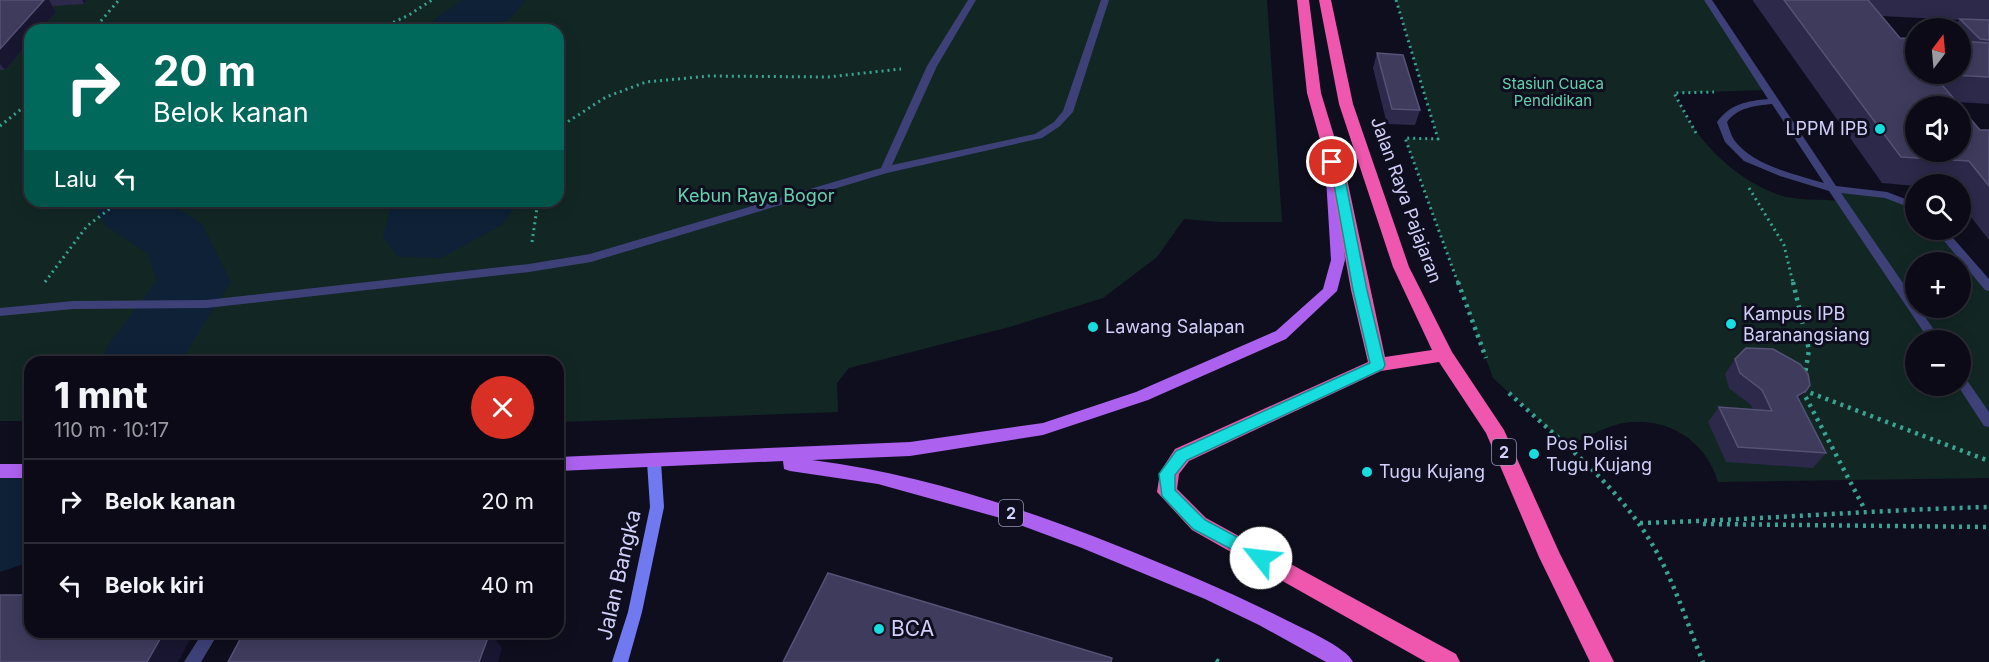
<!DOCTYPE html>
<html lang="id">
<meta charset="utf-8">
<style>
body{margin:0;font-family:Inter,sans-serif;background:#191823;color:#f1f3f6;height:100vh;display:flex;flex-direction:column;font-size:22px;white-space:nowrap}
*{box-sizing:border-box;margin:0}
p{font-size:20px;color:#9a9aa1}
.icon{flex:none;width:33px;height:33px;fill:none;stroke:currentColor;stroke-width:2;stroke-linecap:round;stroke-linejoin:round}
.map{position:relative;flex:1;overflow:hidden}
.panel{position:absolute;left:24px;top:356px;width:540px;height:282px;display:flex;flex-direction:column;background:#0b0a16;border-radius:18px;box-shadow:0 3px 15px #0003,0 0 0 2px #2b2b35}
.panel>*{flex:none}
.banner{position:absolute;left:24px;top:24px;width:540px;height:183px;border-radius:18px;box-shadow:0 3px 15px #0003,0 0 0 2px #2b2b35;background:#00695c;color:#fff;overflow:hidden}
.needle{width:39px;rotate:16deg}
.tools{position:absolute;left:1905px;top:18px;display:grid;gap:12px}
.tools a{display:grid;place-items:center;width:66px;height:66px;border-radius:50%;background:#0b0a16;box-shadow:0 3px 15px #0003,0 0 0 2px #2b2b35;font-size:30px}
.pin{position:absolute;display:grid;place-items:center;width:51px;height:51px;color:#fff;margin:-26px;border:3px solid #fff;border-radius:50%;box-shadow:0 2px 6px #0007}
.me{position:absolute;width:66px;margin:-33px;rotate:299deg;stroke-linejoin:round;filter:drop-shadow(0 0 4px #0008)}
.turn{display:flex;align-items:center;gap:21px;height:126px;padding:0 30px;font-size:27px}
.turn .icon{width:78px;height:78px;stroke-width:2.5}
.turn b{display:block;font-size:42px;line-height:51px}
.then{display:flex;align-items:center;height:57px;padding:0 30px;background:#0003;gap:12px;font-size:22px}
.round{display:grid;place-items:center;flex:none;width:63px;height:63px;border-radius:32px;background:#191823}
.headline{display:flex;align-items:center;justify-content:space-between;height:102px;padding:0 30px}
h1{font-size:36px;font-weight:800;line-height:45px}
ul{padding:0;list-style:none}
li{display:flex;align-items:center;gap:18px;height:84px;padding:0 30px;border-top:2px solid #2b2b35}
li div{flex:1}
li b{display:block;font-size:22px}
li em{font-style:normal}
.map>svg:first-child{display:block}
.green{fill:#122724;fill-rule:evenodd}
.water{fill:#0e2137}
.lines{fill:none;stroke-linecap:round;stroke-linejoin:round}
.river{fill:#0e2137;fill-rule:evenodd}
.path-far1{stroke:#39a494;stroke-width:3;stroke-dasharray:2 4;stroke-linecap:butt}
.path{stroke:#39a494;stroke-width:4.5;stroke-dasharray:3 5;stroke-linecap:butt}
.lane{fill:#3e4178;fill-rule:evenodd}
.secondary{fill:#7179f0;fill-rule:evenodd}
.primary{fill:#ad62ef;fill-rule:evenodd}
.highway{fill:#ee57ad;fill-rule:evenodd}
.wall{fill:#2c294a;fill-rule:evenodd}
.shaded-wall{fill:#191631}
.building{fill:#3e3b5d;stroke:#555276;stroke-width:1.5}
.route{fill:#17dddf;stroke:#0f9091;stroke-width:1.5}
.poi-dot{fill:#17dddf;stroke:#0f0e1e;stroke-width:2}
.labels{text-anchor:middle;stroke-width:6;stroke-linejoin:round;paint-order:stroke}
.far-park-label{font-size:15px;fill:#64d2ac;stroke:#0f0e1e}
.shield{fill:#0f0e1e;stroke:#9796b8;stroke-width:1.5}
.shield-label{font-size:16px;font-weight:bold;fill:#d1d0fa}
.poi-label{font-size:18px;fill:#d1d0fa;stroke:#0f0e1e;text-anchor:start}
.park-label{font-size:18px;fill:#64d2ac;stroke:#0f0e1e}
.street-label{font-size:18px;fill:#d1d0fa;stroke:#0f0e1e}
.near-street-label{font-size:21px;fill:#d1d0fa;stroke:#0f0e1e}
.near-poi-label{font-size:21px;fill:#d1d0fa;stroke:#0f0e1e;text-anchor:start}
</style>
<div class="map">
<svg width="1989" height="662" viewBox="0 0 1989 662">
<rect width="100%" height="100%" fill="#0f0e1e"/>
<g class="green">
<path d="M0,0H1267L1282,222H1221L1184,219L1157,257L1103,298L1013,326L849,368L837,383L838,412L558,422V362H30V421H0ZM30,30H558V201H30Z"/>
<path d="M1396,0H1708L1766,90L1675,93C1692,137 1732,177 1776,194C1794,201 1821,199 1841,201L1833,189L1887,195L1915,207L1916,230H1940L1989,287V478L1718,482C1706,439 1663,414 1619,424C1602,428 1584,439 1567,446L1493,378L1405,138L1438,139ZM1916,262H1960V308H1916ZM1916,340H1960V386H1916Z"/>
</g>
<polygon class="water" points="393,201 519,201 502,225 441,258 398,257 383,237"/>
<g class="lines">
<g class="river">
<path d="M463,0H526C499,39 470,30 428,30L436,18Z"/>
<polygon points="102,201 175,201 172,205 202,224 231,282 180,362 100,362 111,341 157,280 147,253 106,226 96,210"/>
<polygon points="30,462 30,562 0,572 0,472"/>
</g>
<g class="path-far1">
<polyline points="1396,0 1438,139 1405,138 1458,283"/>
<polyline points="93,30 119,0"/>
<polyline points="377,30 409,15 432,0"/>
<polyline points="0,126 30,102"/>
<polyline points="558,128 606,97 646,82 709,76 828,77 901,69"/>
<polyline points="1696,133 1674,93 1714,92"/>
<polyline points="1749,188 1784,245 1793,283"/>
<polyline points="532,242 538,201"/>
<polyline points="45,282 87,226 120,201"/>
</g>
<g class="path">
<polyline points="1458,282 1486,358"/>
<polyline points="1793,282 1809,350 1805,374"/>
<polyline points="1802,390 1865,510"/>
<polyline points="1803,390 1989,461"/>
<path d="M1509,393C1558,439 1614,482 1649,539C1673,577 1686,621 1703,662"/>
<path d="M1640,523C1757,520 1872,510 1989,507"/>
<polyline points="1703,524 1989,527"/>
<polyline points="1216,660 1219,662"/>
</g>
<g class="lane">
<polygon points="968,0 976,0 937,66 892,165 1035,134 1054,122 1063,111 1101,0 1109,0 1073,112 1060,126 1042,138 887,173 591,262 529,272 206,308 73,309 0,316 0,308 73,301 206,300 529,264 590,254 881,168 927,66"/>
<path d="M1704,0H1712L1836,186L1887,192L1916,203V210L1885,198L1841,193L1916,302V308H1919L1941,340H1929L1829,191L1780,176L1744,161L1725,142L1717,122C1730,104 1747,101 1768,99ZM1772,104L1824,183C1794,174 1754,166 1734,140C1731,135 1729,128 1727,122C1738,107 1755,106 1772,104Z"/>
<polygon points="1935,230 1946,230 1989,279 1989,291 1985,290"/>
<polygon points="1960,374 1964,376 1989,412 1989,427 1984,426 1958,386 1960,386"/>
<polygon points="203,632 219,632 201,662 184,662"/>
</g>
<polygon class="secondary" points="654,457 659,458 661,462 664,507 642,612 628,662 612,662 628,612 650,507 647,462 649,458"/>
<g class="primary">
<path d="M1333,174L1340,178L1345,260L1337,291L1286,339L1148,400L1043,435L910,456L812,460C917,473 1019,507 1118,546C1175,569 1233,593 1288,621C1304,629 1346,647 1353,662H1326L1259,625L1205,599L1082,548L1004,519L878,484L790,471L784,469L783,461L558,471V457L910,442L1043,423L1136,392L1276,331L1323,289L1331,260L1326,178Z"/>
<rect x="0" y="464" width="30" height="14"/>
</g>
<polygon class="highway" points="1297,0 1309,0 1321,93 1347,179 1385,357 1432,350 1393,267 1339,104 1319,0 1331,0 1353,104 1409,267 1452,352 1504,430 1560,554 1614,662 1590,662 1539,557 1486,433 1439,362 1381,371 1189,461 1179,474 1177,489 1206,518 1456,654 1460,662 1426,662 1192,530 1157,492 1160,472 1175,449 1368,362 1351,290 1331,179 1307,93"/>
</g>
<g class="wall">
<polygon points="0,0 88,0 84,4 53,6 56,12 5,70 0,70"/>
<path d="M1753,0H1989V104L1957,102L1980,130H1989V240L1960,203V184H1916V186L1882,183L1753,1ZM1882,16L1959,20L1953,28H1960V74L1900,38Z"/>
<polygon points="1377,53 1420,110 1415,125 1387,124 1373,68"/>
<polygon points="1735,359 1799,400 1826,453 1813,468 1726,462 1708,422 1719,407 1753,409 1751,405 1729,388 1725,374"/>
</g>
<g class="shaded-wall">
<polygon points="44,0 49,0 56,12 40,30 30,30 30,41 5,70 0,64 0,49"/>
<polygon points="82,0 88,0 84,4"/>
<polygon points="1806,391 1793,406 1797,396"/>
<polygon points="164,632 194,632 178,662 147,662"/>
<polygon points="490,632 491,632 502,648 498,662 479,662"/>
</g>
<g class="building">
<polygon points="0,0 44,0 0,49"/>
<polygon points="1784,0 1868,0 1900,38 1916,39 1916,74 1960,74 1960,41 1989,43 1989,77 1933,74 1960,106 1916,106 1916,152 1960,152 1960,107 1980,130 1989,130 1989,186 1969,161 1901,157"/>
<polygon points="1960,19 1989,20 1989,40 1980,39"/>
<polygon points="1377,53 1403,55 1420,110 1392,109"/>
<polygon points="1746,348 1773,349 1800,364 1808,374 1810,385 1806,391 1797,396 1826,453 1738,447 1719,407 1772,411 1762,390 1740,373 1735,359"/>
<polygon points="828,573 1112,658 1111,662 783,662"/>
<polygon points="0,595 30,595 30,632 164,632 147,662 0,662"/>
<polygon points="244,632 490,632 479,662 228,662"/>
</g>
<polygon class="route" points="1332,159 1338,162 1345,179 1367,290 1385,365 1383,369 1187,460 1175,475 1175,490 1205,520 1267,553 1269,558 1267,563 1261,565 1193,529 1162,496 1159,474 1176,451 1370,363 1353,290 1333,179 1326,162"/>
<g class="poi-dot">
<circle cx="1880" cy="129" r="6"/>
<circle cx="1731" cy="324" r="6"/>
<circle cx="1093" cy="327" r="6"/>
<circle cx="1534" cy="454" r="6"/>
<circle cx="1367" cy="472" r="6"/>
<circle cx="879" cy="629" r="6"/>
</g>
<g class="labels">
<g class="far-park-label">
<text x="1553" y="89">Stasiun Cuaca<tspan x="1553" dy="17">Pendidikan</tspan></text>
</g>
<g class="shield">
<rect x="1492" y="439" width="24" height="26" rx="4.5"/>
<rect x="999" y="500" width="24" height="26" rx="4.5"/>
</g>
<g class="shield-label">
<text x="1504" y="458">2</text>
<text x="1011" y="519">2</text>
</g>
<g class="poi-label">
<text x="1868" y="135" text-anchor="end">LPPM IPB</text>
<text x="1743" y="320">Kampus IPB<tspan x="1743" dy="21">Baranangsiang</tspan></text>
<text x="1105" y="333">Lawang Salapan</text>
<text x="1546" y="450">Pos Polisi<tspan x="1546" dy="21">Tugu Kujang</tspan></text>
<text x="1379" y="478">Tugu Kujang</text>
</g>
<g class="park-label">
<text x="756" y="202">Kebun Raya Bogor</text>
</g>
<g class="street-label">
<text transform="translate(1406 200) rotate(70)" y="6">Jalan Raya Pajajaran</text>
</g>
<g class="near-street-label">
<text transform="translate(619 575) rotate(-77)" y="7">Jalan Bangka</text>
</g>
<g class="near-poi-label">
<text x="891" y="636">BCA</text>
</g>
</g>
</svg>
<div class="tools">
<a><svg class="needle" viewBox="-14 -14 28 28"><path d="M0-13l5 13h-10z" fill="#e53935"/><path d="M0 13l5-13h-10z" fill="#9a9aa1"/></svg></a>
<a><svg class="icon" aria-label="sound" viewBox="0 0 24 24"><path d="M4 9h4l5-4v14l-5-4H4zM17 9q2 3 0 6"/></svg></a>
<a><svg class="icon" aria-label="search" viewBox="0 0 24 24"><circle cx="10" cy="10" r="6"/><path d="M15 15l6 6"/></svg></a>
<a>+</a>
<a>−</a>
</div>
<div class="pin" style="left:1332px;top:162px;background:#d93025"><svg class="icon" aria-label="arrive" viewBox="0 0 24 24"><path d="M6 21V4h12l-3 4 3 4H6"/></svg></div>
<svg class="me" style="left:1261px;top:558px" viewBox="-20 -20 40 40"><circle r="19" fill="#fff"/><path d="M0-13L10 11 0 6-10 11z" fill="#17dddf"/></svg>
<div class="banner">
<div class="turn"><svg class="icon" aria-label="right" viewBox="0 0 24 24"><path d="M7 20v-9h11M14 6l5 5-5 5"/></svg><div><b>20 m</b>Belok kanan</div></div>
<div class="then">Lalu<svg class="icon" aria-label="left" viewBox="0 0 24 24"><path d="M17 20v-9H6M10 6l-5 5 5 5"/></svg></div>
</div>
<section class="panel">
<div class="headline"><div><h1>1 mnt</h1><p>110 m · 10:17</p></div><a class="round" style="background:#d93025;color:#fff"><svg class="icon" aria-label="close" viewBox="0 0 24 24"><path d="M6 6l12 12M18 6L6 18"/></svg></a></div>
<ul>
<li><svg class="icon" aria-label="right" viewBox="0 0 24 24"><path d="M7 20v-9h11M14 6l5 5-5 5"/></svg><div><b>Belok kanan</b></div><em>20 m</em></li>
<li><svg class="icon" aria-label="left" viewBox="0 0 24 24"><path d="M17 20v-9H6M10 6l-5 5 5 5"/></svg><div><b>Belok kiri</b></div><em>40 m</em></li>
</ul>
</section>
</div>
